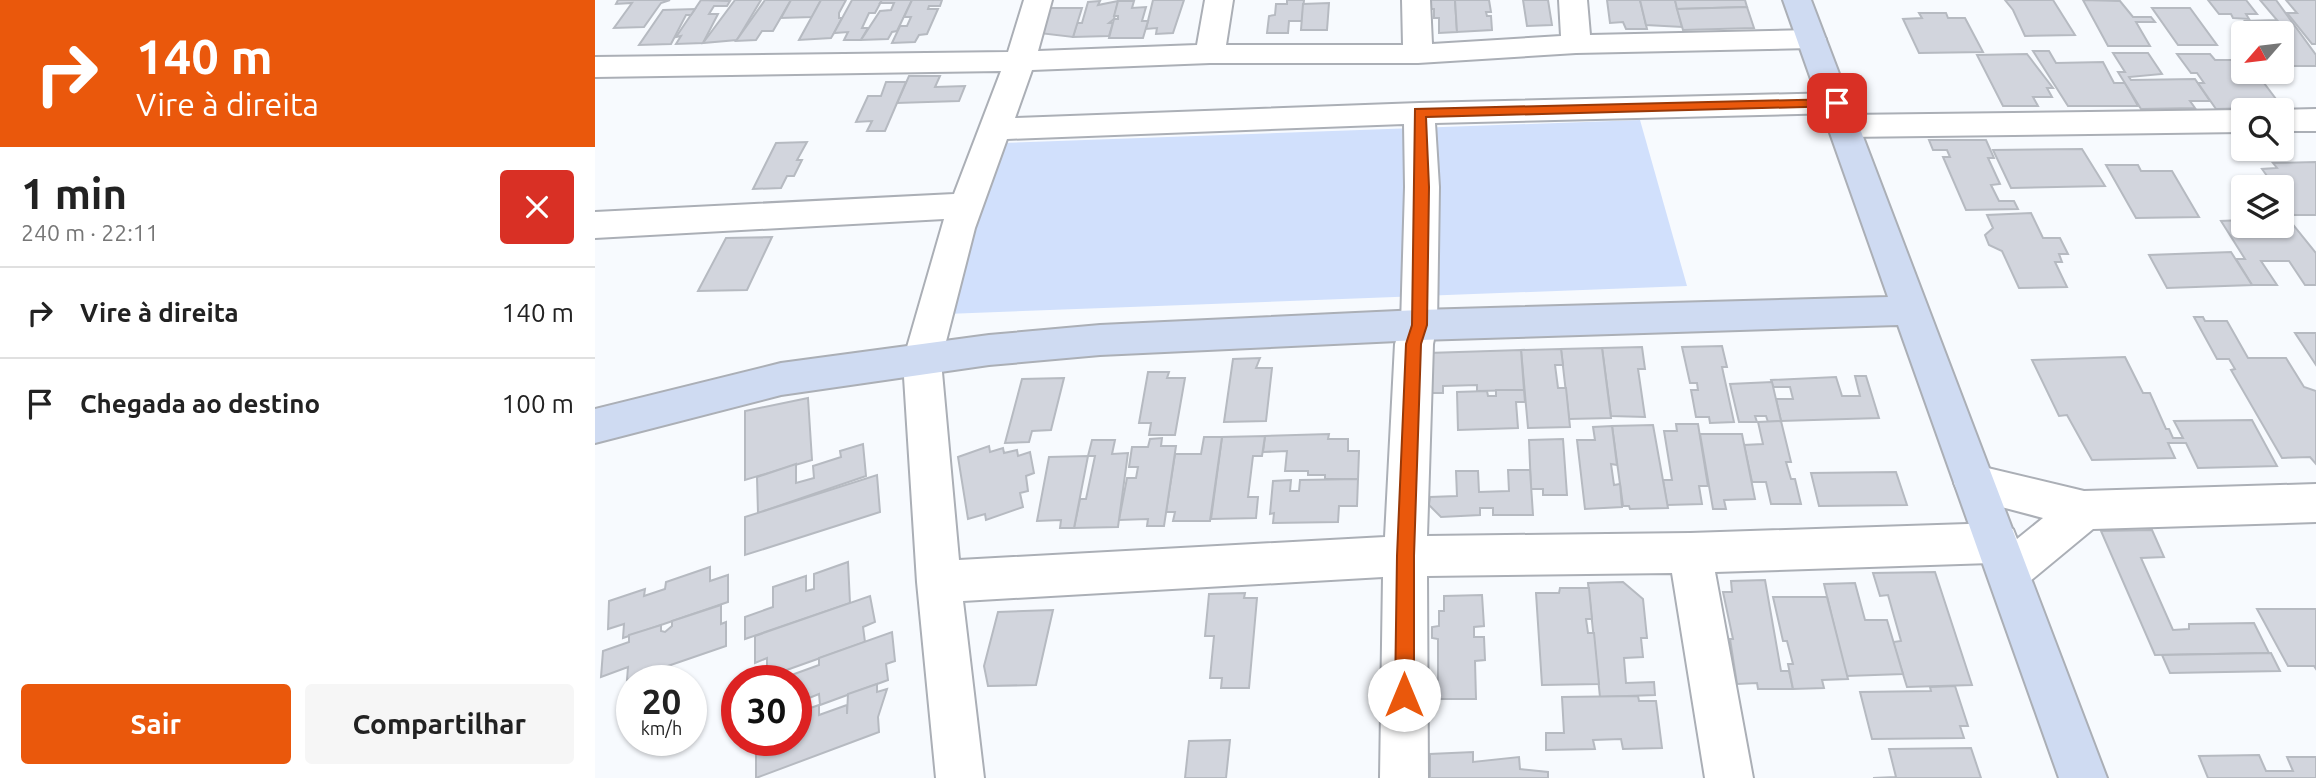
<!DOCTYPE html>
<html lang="pt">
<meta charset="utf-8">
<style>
body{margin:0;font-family:Ubuntu,sans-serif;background:#f6f6f6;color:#222;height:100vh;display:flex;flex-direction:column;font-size:26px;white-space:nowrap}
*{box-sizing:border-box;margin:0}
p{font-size:23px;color:#767676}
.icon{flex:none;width:38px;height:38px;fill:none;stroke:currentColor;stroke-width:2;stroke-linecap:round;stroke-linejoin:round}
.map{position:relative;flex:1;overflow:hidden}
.drawer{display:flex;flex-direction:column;background:#fff;width:595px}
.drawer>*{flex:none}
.guide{background:#ea580c;color:#fff;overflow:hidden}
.needle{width:46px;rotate:242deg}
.tools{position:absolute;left:1636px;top:21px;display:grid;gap:14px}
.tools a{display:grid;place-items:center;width:63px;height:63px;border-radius:7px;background:#fff;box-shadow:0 2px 5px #0004;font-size:35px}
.speed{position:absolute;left:21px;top:665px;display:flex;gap:14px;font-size:35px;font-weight:700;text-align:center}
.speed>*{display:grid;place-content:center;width:91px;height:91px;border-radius:50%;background:#fff;box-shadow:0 2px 5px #0004;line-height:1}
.speed small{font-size:18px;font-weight:400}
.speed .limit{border:10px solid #d22;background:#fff;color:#111}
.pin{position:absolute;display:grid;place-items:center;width:60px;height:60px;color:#fff;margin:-30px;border-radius:14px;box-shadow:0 4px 10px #0006}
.me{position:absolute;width:77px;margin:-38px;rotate:0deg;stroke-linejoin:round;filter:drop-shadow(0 0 5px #0008)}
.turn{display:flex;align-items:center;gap:24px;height:147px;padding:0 21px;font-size:32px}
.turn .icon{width:91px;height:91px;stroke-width:2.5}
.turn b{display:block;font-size:49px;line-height:60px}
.round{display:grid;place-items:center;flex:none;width:74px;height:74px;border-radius:7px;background:#f6f6f6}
.overview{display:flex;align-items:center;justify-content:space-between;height:119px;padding:0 21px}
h1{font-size:42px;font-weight:700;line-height:52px}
.button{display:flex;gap:14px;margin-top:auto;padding:14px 21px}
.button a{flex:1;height:80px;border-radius:7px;background:#ea580c;color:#fff;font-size:28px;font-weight:700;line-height:80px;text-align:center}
.button a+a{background:#f6f6f6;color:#222}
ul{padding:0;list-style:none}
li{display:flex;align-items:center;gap:21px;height:91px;padding:0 21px;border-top:2px solid #e0e0e0}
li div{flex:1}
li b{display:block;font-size:26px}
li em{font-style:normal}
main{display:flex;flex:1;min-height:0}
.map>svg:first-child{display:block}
.green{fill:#d1e0fc}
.building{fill:#d2d5dd;stroke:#b6bac1;stroke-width:2}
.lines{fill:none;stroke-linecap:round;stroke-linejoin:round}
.street-casing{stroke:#abafb6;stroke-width:4}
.secondary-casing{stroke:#abafb6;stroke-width:4}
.street{fill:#fff;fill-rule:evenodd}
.secondary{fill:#cfdbf2;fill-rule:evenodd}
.route{fill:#ea580c;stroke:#983908;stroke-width:2}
</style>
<main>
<section class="drawer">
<div class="guide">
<div class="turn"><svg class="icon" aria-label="right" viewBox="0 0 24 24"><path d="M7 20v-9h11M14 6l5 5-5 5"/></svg><div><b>140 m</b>Vire à direita</div></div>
</div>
<div class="overview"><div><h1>1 min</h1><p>240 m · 22:11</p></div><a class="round" style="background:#d93025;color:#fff"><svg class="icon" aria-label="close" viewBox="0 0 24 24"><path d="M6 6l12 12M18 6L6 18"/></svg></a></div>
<ul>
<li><svg class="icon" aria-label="right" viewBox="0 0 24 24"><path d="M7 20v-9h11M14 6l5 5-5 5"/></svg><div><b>Vire à direita</b></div><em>140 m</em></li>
<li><svg class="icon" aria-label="arrive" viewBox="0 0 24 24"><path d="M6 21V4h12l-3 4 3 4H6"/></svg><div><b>Chegada ao destino</b></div><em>100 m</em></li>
</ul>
<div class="button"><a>Sair</a><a>Compartilhar</a></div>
</section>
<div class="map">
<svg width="1721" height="778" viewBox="0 0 1721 778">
<rect width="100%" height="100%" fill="#f7fafe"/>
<polygon class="green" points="1045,120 1092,286 351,314 406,143"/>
<g class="building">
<polygon points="23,0 75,0 66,3 49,27 19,28 37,3 21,4"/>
<polygon points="106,0 135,1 132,6 119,6 114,14 123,14 108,43 81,44 86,36 81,37"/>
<polygon points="140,0 166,0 142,40 108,43"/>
<polygon points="170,0 196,0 178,31 167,31 161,40 141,41"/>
<polygon points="196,0 226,0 217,17 186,18"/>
<polygon points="226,0 251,0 244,13 244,18 247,18 239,33 236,38 204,40"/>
<polygon points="257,0 287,0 280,13 274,13 267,28 273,28 266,40 249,40 253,32 239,33"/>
<polygon points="287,0 317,0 302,31 297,32 293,39 266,40 285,11 296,10 299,3 285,3"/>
<polygon points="317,0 347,0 345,6 334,6 333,9 343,9 332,34 324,35 320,42 297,43 305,26 312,26 316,17 309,17"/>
<polygon points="558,0 589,0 578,33 561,34 562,28 551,29"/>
<polygon points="692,0 709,0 707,21 694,21 693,33 672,33 674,16 680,15 681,4 692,4"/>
<polygon points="833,0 860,0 862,32 844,33 844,18 839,18 839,9 831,9"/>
<polygon points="860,0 894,0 896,12 891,12 892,16 896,16 897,30 862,32"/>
<polygon points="928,0 953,0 957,25 932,26"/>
<polygon points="1012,0 1045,0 1052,29 1031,29 1028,22 1015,23"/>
<polygon points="1045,0 1080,0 1087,27 1051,25"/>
<polygon points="1080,0 1150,0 1152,7 1082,9"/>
<polygon points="1410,0 1458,0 1480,35 1430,36 1418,10"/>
<polygon points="1488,0 1525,1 1538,17 1556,17 1560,22 1541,22 1555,46 1513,46"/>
<polygon points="1613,0 1651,0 1662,14 1651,14 1654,19 1638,18 1636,14 1624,14"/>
<polygon points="1665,0 1681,0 1721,55 1721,66 1687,66 1687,33 1659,33 1650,21 1682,20"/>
<polygon points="1691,0 1721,0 1721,44 1717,44 1692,13 1702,13"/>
<polygon points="505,1 503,5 523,1 519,19 514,23 518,23 514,36 478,37 482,23 487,23 493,2"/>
<polygon points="523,1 539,1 537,8 551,7 547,21 553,21 548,38 514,38 519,19 523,19 523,16 519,16"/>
<polygon points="734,3 732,30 706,30 708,4"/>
<polygon points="1152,7 1159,28 1088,30 1082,9"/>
<polygon points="452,8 487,8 478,37 444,33"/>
<polygon points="1557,8 1595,8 1622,45 1583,45"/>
<polygon points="100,9 96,15 91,15 76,44 44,45 68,10"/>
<polygon points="1324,13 1351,13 1353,18 1370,18 1388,52 1324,53 1308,19 1327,18"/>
<polygon points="1438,51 1454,51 1461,63 1508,62 1519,83 1530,83 1543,106 1473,106"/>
<polygon points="1518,53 1553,53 1567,74 1534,77 1536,80 1600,79 1615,101 1595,101 1600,108 1546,109 1523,72 1530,72"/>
<polygon points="1432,54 1458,88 1452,88 1457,97 1438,97 1443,106 1408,106 1382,55"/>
<polygon points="1582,54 1615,54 1620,60 1648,60 1648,72 1669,73 1674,79 1666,79 1681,99 1649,100 1654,108 1621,109 1603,83 1609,83 1602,73 1596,73"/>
<polygon points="314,76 345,76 340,87 370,86 364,101 302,103"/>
<polygon points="291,82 311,82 290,131 272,131 277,121 261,122 273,96 286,96"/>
<polygon points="1334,140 1391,140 1399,158 1393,158 1405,184 1396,185 1404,201 1419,201 1423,209 1371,210 1348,157 1355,157 1352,150 1338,150"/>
<polygon points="212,142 202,160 207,160 199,176 192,176 186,188 158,189 181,143"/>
<polygon points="1487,149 1510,186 1416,188 1398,150"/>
<polygon points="1721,162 1721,215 1699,215 1687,198 1687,187 1680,187 1667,169 1682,168 1678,163"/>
<polygon points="1511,165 1543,165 1546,171 1577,171 1604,217 1541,218"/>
<polygon points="1436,213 1448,238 1465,238 1473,254 1464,254 1467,262 1460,262 1472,287 1424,288 1407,251 1394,245 1390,235 1398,228 1392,215"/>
<polygon points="1687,216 1691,216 1721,253 1721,285 1710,285 1694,261 1666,261 1682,285 1657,285 1641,259 1650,259 1626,221 1648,220 1648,226 1687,226"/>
<polygon points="177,237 152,290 103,291 131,238"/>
<polygon points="1636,252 1657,285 1572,288 1554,255"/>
<polygon points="1599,317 1608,317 1610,321 1632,321 1653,358 1691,358 1709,387 1721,391 1721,464 1715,457 1687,458 1636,370 1640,369 1634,359 1622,359"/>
<polygon points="1700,333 1721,333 1721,365"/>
<polygon points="1127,346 1132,367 1127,367 1139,422 1115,423 1114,417 1101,417 1096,390 1103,390 1102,383 1095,383 1087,347"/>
<polygon points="1047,347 1050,369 1043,369 1050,417 1016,416 1007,348"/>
<polygon points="1007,348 1016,418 974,419 966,349"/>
<polygon points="966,349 968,365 960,365 963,388 971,388 975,427 933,428 926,350"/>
<polygon points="926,350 929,390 882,391 882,385 848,386 848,393 834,393 833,353"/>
<polygon points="1530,357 1548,393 1555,393 1571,429 1574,429 1578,438 1588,438 1579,421 1657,420 1682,466 1603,468 1591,443 1573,443 1580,458 1497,460 1472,415 1464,416 1437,360"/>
<polygon points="665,358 661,368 677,368 671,421 629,422 638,359"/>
<polygon points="553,372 574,372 572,378 590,378 580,435 554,435 556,423 544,423"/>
<polygon points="1260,376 1271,376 1284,418 1186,421 1181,399 1198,399 1195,387 1178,387 1176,380 1241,377 1247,396 1265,396"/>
<polygon points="469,378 456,430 437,431 434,442 410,443 427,379"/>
<polygon points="1177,382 1186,421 1173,422 1171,416 1160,416 1162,422 1144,422 1135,384"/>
<polygon points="901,390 929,390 930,402 921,402 923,428 863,430 862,392 892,391 893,396 901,396"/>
<polygon points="213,398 217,460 150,480 150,411"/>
<polygon points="1186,421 1196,462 1191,462 1196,479 1200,479 1206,504 1176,504 1171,482 1157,482 1149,445 1168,444 1163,422"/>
<polygon points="1081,424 1103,424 1113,486 1104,486 1107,504 1072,505 1068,480 1077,480 1069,431 1082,431"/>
<polygon points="1058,425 1073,508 1035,509 1034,506 1028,506 1017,426"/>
<polygon points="1017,426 1022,465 1016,464 1019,485 1025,484 1027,507 990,509 982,440 1000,440 998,427"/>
<polygon points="734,434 733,439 753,439 753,451 764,451 763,479 730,479 730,475 713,475 713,471 690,471 692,451 668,452 670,436"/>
<polygon points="1105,434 1147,434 1160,499 1129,500 1131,509 1118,509"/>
<polygon points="670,436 667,456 658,456 653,497 663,497 661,518 616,519 627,437"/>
<polygon points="609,437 627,437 615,521 578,521 580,512 571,512 580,454 606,454"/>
<polygon points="567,438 566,446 581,446 569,526 552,526 553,519 524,520 532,478 541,478 543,467 534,467 537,447 553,447 555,439"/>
<polygon points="968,439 972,495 948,495 948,489 936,489 934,440"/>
<polygon points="497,440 520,440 517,454 533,453 523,527 479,528 485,499 491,499 500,456 493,456"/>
<polygon points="268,444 271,476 163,513 162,477 201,464 201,483 219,478 218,466 246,457 245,451"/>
<polygon points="394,446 395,452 408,448 409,453 422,450 423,456 435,452 439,473 431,476 433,491 425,493 428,507 391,520 390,514 373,519 363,457"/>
<polygon points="493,456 479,528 465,528 466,520 442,521 454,457"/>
<polygon points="913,470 935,470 938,515 898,515 898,508 885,508 885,515 846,517 834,505 835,497 862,496 861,471 883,471 884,492 914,491"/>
<polygon points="1301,472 1312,505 1224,506 1216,473"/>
<polygon points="282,475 285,512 150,555 150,517"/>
<polygon points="763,479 762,506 744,506 743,522 678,523 679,513 675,514 678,481 696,480 695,491 704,491 705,480"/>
<polygon points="1557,530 1569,557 1546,558 1578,630 1594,629 1594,624 1659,623 1674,653 1560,655 1506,531"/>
<polygon points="253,562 255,603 150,639 150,617 178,607 178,587 211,576 211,591 219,589 219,574"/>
<polygon points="115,567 115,581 133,575 133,602 28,638 29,624 13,629 14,601 50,589 49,596 70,589 71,582"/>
<polygon points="1340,572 1377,685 1312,687 1298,642 1306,641 1293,595 1285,596 1278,573"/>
<polygon points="1170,580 1186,671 1194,671 1198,689 1163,689 1162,683 1142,684 1135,639 1138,639 1128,592 1137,592 1136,581"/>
<polygon points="1028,582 1048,599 1052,638 1046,638 1048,657 1029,658 1031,683 1059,682 1060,695 1005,697 993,583"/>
<polygon points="1260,583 1270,620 1292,620 1308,674 1251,676 1229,584"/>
<polygon points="965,588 994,588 997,619 991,619 993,633 999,633 1004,684 947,685 941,593 964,593"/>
<polygon points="650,593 649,598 662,598 654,688 626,688 627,678 615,678 619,636 610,636 614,594"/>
<polygon points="887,595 889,626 879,627 879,637 889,637 890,660 880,661 881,699 843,699 843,639 837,638 837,627 844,626 844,611 849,611 849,596"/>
<polygon points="275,596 280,622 268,627 270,642 172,677 172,658 160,663 160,636"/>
<polygon points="1178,597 1232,597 1253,679 1227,680 1229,688 1198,689 1193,664 1198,664 1192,641 1188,641"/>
<polygon points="126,605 126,624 131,622 131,646 32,680 33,667 6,677 8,651 34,642 34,635 66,625 66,631 70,632 77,626 77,621"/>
<polygon points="1662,609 1721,609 1721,669 1719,666 1693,666"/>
<polygon points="458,610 441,685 393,686 389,666 403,612"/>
<polygon points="297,632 300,661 291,664 293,680 225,705 224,694 214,698 214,708 201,713 201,681 180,681 224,665 224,658"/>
<polygon points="1676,653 1685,671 1575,673 1567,655"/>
<polygon points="282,684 282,692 292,689 283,717 284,732 161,778 161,748 175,740 201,740 201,713 224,705 224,715 252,705 252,714 253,694"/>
<polygon points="1360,686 1373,726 1365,726 1369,738 1277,739 1265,692 1336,691 1335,687"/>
<polygon points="1043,696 1044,701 1061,701 1067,748 1028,749 1026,739 998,740 1000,749 951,750 951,733 969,733 967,697"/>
<polygon points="635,740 631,778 590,778 594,741"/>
<polygon points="1294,749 1376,748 1386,778 1278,778 1301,777"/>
<polygon points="878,752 878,762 924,757 925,769 953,772 953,778 835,778 835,754"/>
<polygon points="1664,755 1671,771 1698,771 1692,757 1721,757 1721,778 1613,778 1604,756"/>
</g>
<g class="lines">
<defs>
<g id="street">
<path d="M429,0H457L443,51L602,45L610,0H638L631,45H808L807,0H835L837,44L966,36L964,0H992L995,35L1216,30L1226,33L1231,39L1226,45L1216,48L981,53L823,63H615L437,70L420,118L824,103L1242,93L1253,96L1257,103L1253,110L1242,113L840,123L844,187L842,325L838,344L832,536L1095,533L1403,523L1418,529L1422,539L1448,518L1365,496L1359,483L1365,470L1380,465L1489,491L1721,484V522L1498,529L1429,586L1414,592L1399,586L1392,572L1396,563L1120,572L1158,778H1110L1077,573L832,576L833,778H785L788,577L368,601L389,778H341L322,582L308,361L349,219L0,238V212L359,194L406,71L0,77V57L413,52ZM809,124L810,187L806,325L800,344L790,537L364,560L346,361L380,228L412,139Z"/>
<polygon points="1721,109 1721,131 1687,131 1687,110 1684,110"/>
<polygon points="1648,110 1648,132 1250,137 1239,134 1234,126 1239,118 1250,115"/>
</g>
<polygon id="secondary" points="1188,0 1216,0 1512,778 1464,778 1303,325 824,340 505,355 394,365 186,395 0,443 0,409 186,363 394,335 505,325 824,310 1293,297"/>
</defs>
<use href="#street" class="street-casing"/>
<use href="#secondary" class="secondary-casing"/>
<use href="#street" class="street"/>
<use href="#secondary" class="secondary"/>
</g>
<polygon class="route" points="1242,99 1248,103 1246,106 831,117 834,187 832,325 826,344 819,556 819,695 816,702 809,705 803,702 800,695 802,556 811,344 817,325 820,109"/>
</svg>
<div class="tools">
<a><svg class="needle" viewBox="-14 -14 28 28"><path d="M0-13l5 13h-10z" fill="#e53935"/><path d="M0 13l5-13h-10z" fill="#767676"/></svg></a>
<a><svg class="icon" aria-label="search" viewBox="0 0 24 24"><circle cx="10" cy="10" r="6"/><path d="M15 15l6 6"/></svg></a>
<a><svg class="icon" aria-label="layers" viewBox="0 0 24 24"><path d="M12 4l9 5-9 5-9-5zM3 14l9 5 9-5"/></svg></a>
</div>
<div class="speed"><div>20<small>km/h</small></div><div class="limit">30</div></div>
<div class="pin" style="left:1242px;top:103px;background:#d93025"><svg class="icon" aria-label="arrive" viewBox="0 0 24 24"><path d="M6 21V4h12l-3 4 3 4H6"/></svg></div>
<svg class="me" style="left:809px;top:695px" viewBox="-20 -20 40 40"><circle r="19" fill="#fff"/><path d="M0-13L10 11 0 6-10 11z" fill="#ea580c"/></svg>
</div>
</main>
